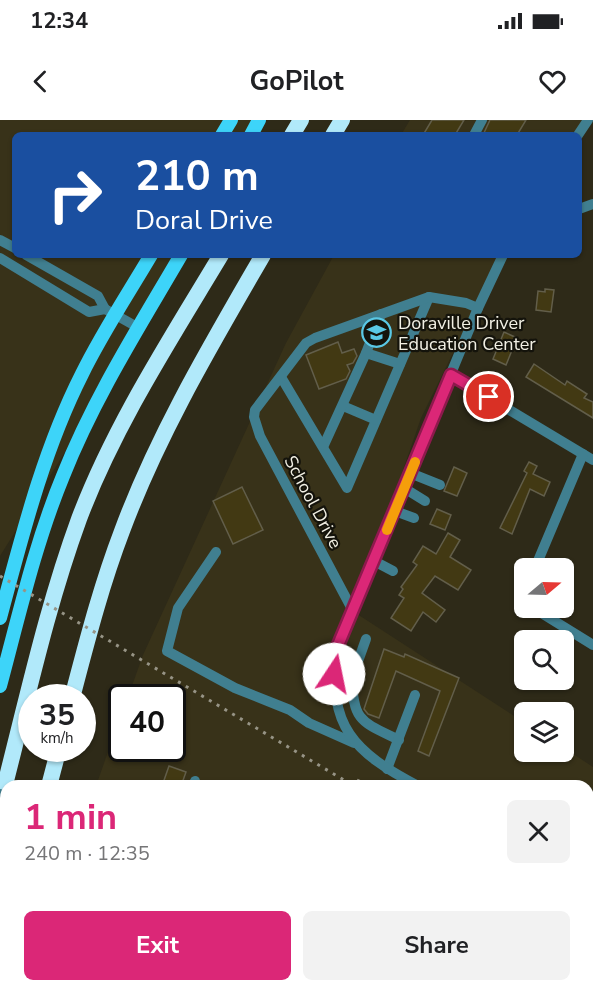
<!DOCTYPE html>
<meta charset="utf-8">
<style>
body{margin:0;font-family:"Nunito Sans",sans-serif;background:#f2f2f2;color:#202124;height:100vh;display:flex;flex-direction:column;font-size:22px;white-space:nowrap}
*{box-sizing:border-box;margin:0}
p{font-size:20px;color:#757577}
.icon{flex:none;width:33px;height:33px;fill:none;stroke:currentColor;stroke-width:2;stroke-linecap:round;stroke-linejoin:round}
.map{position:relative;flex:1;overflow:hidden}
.panel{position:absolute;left:0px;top:660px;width:594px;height:212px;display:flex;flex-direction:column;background:#fff;border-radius:18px 18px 0 0;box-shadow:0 2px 4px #0004}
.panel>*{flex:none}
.guide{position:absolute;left:12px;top:12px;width:570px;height:126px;border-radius:9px;box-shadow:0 2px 4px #0004;background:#1a4fa0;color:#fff;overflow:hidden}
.needle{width:39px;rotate:71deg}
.controls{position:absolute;left:514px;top:438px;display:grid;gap:12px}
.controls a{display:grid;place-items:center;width:60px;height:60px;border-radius:9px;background:#fff;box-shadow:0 2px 4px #0004;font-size:30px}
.speed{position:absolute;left:18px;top:564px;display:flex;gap:12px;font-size:30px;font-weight:700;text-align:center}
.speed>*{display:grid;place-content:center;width:78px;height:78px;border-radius:50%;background:#fff;box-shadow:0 2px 4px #0004;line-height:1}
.speed small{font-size:15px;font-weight:400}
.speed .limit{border:3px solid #111;border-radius:9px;background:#fff;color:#111}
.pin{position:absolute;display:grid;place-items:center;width:51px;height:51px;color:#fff;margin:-26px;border:3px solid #fff;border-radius:50%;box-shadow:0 2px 6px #0007}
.me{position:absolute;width:66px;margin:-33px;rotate:11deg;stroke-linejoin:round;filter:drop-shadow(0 0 4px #0008)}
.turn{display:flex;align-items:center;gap:21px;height:126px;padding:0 24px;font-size:27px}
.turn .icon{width:78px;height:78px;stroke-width:2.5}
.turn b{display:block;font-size:42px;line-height:51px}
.round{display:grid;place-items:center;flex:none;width:63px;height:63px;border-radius:9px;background:#f2f2f2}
.overview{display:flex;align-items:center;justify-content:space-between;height:102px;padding:0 24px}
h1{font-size:36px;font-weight:700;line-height:45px;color:#db2777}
.button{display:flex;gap:12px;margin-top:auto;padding:12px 24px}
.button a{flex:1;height:69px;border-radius:9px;background:#db2777;color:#fff;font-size:24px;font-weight:700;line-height:69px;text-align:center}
.button a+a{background:#f2f2f2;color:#202124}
.status{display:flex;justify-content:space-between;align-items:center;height:42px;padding:0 30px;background:#fff;direction:ltr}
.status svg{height:16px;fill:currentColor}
header{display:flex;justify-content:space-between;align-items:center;height:78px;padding:0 24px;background:#fff;font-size:27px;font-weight:700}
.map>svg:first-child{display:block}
.built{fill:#383219}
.building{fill:#423913;stroke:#625e4a;stroke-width:1.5}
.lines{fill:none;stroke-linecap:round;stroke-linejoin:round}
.minor{stroke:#407f90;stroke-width:10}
.major{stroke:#3dd4f9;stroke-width:14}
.highway{stroke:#b1e9fa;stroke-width:16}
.rail{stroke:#979486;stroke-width:3;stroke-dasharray:3 6;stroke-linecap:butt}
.minor-bridge{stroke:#407f90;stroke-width:10}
.route-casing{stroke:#8e194d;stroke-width:15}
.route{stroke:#db2777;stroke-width:10}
.slow{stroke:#f59e0b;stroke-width:10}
.labels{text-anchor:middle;stroke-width:4.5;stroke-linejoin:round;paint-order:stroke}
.poi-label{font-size:18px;fill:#f2f0e4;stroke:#14130b;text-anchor:start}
.street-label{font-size:18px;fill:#f2f0e4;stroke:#14130b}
</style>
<div class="status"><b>12:34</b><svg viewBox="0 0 49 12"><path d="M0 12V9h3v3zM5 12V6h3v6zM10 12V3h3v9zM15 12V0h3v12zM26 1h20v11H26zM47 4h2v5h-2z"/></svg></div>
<header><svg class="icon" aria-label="back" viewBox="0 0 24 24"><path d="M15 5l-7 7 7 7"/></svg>GoPilot<svg class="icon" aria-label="heart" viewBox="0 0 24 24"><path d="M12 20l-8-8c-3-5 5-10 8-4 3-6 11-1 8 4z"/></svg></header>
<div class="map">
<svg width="593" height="871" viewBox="0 0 593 871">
<rect width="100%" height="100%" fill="#2e2a18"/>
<g class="built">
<polygon points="0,0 264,0 256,15 15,15 15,135 188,135 0,436"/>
<polygon points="410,0 593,0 579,23 579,15 401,15"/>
<polygon points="334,135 501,135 421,298 354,492 525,603 525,632 564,632 564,628 593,647 593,773 588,780 588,666 96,666 121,595 122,628 172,628 172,578 128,577 143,535 286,223"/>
<polygon points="51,866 527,866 523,871 50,871"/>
</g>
<g class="building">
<polygon points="432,0 464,0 455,15 423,15"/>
<polygon points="490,0 526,0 517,15 483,15"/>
<polygon points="545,169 554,170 551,192 536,190 538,171 545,172"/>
<polygon points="504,212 517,218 506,245 493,239"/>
<polygon points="338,222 342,233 354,229 357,236 353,243 347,245 350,251 346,259 319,269 306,235"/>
<polygon points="534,244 565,265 567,261 587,274 584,278 593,282 593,298 526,257"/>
<polygon points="529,342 537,346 533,354 550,362 544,376 530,369 512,414 500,408 527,353 524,351"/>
<polygon points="454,347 467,353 457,376 444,371"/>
<polygon points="242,367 263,410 233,424 213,381"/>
<polygon points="437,389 451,395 445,410 430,404"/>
<polygon points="448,413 460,420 450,437 471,450 458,470 435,456 422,473 445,490 436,502 423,492 411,511 391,498 404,478 399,475 403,469 401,467 417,445 413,442 423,426 436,434"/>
<polygon points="384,529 404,537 405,534 459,558 429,636 418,631 440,571 396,551 379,598 368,594 364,589"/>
<polygon points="169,646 186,652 181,666 162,666"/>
</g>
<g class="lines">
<g class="minor">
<polyline points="474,15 482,0"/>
<polyline points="578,15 588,0"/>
<polyline points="579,89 593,84"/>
<polyline points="0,120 15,128"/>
<polyline points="26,135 98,176 105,189 139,208"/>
<polyline points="0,138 89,192 105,189"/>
<polyline points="366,233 400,244"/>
<polyline points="451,255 593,340"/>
<polyline points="281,257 347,368 429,177"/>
<polyline points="343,286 376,300"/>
<polyline points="324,325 366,233 381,194"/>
<polyline points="410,353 440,365"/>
<polyline points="404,368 425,381"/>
<polyline points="395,391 414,398"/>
<polyline points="216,432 178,488 167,531 235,568 290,590 309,603 354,623"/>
<polyline points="374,441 393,451"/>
<polyline points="535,448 583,334"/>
<polyline points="539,488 543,494 593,525"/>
<polyline points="353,491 260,316 254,297 255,290 306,223 315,218 429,177 466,183 478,188"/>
<polyline points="334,554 352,558 366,519"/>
<path d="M352,558C353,602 362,602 399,620"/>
<polyline points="387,649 415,575"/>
<polyline points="193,666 195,661"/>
<path d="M418,666C354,632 327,607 337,530L478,188L503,135"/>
<polyline points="588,699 593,697"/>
<polyline points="588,710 593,714"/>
<polyline points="588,756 593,759"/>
<polyline points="134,866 144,870"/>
<polyline points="401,866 411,871"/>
<polyline points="503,866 512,871"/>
<polyline points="84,871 86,866"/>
<polyline points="237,871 240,866"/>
</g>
<g class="major">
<polyline points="222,15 231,0"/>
<polyline points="251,15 259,0"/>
<path d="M0,498C22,416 43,331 82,254C102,213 128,174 151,135"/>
<path d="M0,566C19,495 35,424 63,356C94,278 139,207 181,135"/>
</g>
<g class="highway">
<polyline points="292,15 301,0"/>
<polyline points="333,15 342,0"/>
<path d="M72,578C87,521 101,466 122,411C158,314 211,225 263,135"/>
<polyline points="49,666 59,628"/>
<path d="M0,684C25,589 45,492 79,399C114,306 170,220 221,135"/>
<polyline points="0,854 6,831"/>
<polyline points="28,871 28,866"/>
</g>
<g class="rail">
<polyline points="0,456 354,666"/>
<polyline points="357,660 369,666"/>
<polyline points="588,768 593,769"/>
<polyline points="588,803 593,806"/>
</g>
<polyline class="minor-bridge" points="0,674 6,677"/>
</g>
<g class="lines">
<defs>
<polyline id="route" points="334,554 336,530 451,255 489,277"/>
</defs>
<use href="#route" class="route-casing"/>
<use href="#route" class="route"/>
<polyline class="slow" points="387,410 415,342"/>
</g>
<defs>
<symbol id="school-ring" viewBox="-11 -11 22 22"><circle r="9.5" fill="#14130b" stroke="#5ac8e5" stroke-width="1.5"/><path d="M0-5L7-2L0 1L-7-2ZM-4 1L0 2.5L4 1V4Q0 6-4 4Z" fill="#5ac8e5"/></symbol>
</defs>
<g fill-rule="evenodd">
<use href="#school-ring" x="360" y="196" width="33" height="33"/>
</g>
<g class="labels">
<g class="poi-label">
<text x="398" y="209">Doraville Driver<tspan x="398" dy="21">Education Center</tspan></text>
</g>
<g class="street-label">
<text transform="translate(313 382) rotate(62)" y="6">School Drive</text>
</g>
</g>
</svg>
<div class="controls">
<a><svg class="needle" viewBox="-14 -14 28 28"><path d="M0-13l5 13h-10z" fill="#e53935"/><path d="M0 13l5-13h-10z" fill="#757577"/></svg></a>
<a><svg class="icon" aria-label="search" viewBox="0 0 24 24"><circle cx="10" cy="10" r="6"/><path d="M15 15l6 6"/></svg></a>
<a><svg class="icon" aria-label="layers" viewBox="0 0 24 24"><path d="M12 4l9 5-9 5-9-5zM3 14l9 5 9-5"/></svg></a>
</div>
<div class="speed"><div>35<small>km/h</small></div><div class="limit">40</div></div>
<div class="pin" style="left:489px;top:277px;background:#d93025"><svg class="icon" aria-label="arrive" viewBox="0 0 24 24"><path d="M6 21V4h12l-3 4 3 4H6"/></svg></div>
<svg class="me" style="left:334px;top:554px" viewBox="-20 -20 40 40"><circle r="19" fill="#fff"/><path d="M0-13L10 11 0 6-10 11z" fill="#db2777"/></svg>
<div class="guide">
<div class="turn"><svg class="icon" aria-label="right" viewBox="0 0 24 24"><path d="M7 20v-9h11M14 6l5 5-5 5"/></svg><div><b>210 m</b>Doral Drive</div></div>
</div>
<section class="panel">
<div class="overview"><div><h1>1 min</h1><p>240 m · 12:35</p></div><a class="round"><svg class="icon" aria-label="close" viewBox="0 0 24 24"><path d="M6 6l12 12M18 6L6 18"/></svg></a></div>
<div class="button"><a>Exit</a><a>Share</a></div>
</section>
</div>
